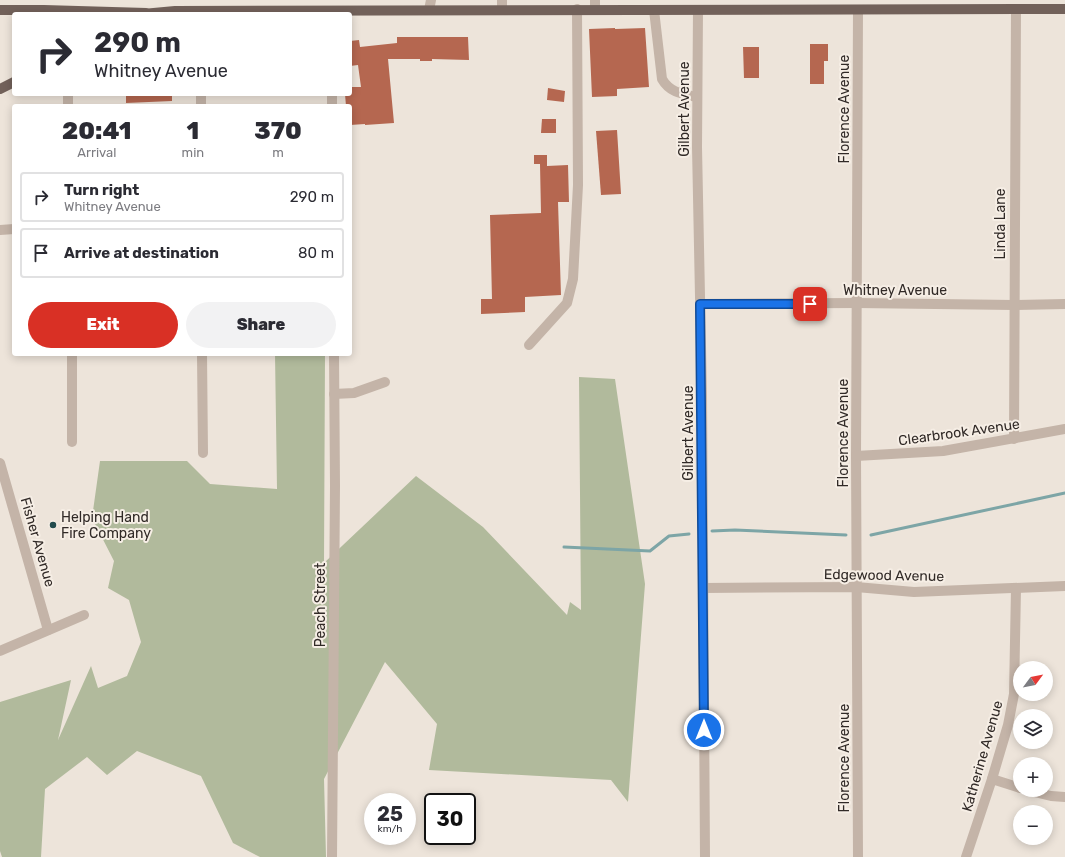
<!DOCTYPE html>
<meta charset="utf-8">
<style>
body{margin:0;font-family:Rubik,sans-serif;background:#f2f2f3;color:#2b2b33;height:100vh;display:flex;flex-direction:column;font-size:15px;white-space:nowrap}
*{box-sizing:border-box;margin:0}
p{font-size:13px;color:#7c7c81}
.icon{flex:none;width:22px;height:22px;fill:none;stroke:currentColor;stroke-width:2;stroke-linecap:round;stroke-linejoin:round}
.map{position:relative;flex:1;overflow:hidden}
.sheet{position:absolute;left:12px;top:104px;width:340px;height:252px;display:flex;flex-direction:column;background:#fff;border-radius:4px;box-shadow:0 2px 10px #0003}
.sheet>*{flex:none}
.top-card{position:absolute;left:12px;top:12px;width:340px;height:84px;border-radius:4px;box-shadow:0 2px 10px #0003;background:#fff;color:#2b2b33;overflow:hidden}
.needle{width:26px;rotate:58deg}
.buttons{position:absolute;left:1013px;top:661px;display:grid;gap:8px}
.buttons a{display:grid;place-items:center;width:40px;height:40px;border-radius:50%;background:#fff;box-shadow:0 2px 10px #0003;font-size:20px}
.speed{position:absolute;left:364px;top:793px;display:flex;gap:8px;font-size:20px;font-weight:700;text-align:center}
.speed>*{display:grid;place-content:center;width:52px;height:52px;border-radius:50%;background:#fff;box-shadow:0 2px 10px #0003;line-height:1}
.speed small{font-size:10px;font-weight:400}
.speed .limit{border:2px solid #111;border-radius:6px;background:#fff;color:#111}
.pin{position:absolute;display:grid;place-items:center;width:34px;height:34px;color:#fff;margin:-17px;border-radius:8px;box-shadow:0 2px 6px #0006}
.me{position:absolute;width:44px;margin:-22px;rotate:0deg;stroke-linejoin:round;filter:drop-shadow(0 0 3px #0008)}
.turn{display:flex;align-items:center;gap:14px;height:84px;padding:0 16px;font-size:18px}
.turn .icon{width:52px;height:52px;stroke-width:2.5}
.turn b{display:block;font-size:28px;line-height:34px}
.eta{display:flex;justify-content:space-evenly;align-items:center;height:68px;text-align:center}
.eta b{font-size:24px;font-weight:800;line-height:28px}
.primary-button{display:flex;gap:8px;margin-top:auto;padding:8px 16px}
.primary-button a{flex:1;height:46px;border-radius:24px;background:#d93025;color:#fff;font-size:16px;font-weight:800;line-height:46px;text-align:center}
.primary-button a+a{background:#f2f2f3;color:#2b2b33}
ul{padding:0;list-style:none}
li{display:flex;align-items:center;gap:12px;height:50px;margin:0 8px 6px;padding:0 8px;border:2px solid #e1e1e2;border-radius:4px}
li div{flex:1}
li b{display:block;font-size:15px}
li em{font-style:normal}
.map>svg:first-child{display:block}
.green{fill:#b1ba9c}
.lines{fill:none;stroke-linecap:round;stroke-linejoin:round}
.stream{stroke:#7da5a6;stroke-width:3}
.building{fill:#b56750}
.minor{stroke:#c4b4a8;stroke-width:10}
.major{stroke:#72615a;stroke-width:10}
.route-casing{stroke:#114b97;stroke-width:10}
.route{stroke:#1a73e8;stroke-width:7}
.poi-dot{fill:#224b4d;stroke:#f6eee5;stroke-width:1.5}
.labels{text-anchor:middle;stroke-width:4;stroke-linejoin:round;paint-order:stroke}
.street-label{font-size:14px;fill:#312a27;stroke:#f6eee5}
.poi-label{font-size:14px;fill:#312a27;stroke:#f6eee5;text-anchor:start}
</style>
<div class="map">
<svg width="1065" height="857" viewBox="0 0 1065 857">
<rect width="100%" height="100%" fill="#ede4da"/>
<polygon class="green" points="275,354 325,354 324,563 416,476 483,527 567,615 570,602 581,610 579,377 615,379 645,584 628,802 611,780 429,770 437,724 385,662 324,779 326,857 260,857 233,843 201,776 137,751 107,775 87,757 45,789 41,857 2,857 0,851 0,702 71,680 58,740 91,666 98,688 127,676 141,642 129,600 108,588 114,561 92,518 100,461 187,461 210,484 277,489"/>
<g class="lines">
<g class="stream">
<polyline points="712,531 735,530 846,535"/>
<polyline points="871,535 1065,493"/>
<polyline points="564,547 650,551 669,536 689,534"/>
</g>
</g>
<g class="building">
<polygon points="615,28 615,29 645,28 649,87 617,89 617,96 592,97 589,29"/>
<polygon points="397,37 468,37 469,60 432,59 432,61 420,61 420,59 388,59 394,123 365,125 365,124 350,125 350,106 346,106 345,94 350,94 350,87 361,87 358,65 350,66 350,41 359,40 360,47 397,43"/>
<polygon points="810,44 828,44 828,61 824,61 824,84 810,84"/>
<polygon points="743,47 759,47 759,78 744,78"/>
<polygon points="548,88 565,91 564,102 547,100"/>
<polygon points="126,94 172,94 172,101 126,103"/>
<polygon points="542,119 556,119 556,133 541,133"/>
<polygon points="617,130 621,194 601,195 596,131"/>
<polygon points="534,155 547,155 547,166 568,165 569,202 558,202 561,295 525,297 525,312 481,314 481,299 492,299 490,215 541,213 540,164 534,164"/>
</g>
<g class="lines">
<g class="minor">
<polyline points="595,0 595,9"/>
<polyline points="429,10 431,0"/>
<polyline points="502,10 502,0"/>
<path d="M654,10L662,79C670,93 683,94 697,97"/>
<polyline points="698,10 697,147 702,396 705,857"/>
<polyline points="858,10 856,456 858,857"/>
<polyline points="68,94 68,106"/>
<polyline points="201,94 201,106"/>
<polyline points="332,94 332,106"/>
<polyline points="0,230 14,229"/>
<polyline points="700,304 857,303 1014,305 1065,304"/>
<polyline points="529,345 567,303 573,279 578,185 577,9"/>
<polyline points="202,354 203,453"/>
<polyline points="334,394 354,393 385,382"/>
<polyline points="1014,439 1016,9"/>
<polyline points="72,442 72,354"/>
<polyline points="856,456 943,451 1065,429"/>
<polyline points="0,463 48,630"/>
<polyline points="703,588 856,587 914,592 1065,586"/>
<polyline points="0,651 84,615"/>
<polyline points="992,779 1020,788"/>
<polyline points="1026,790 1051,796 1065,797"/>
<polyline points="332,857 335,486 334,354"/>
<polyline points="966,857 992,779 1008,725 1014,694 1016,588"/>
</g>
<g class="major">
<polyline points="0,10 44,10 146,13"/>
<polyline points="143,14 175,11 1065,9"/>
<polyline points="0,89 14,82"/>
</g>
</g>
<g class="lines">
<defs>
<polyline id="route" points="704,730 700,304 810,304"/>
</defs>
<use href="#route" class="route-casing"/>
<use href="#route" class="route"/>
</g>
<circle class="poi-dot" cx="53" cy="525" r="4"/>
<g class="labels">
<g class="street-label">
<text transform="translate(684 109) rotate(-90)" y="5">Gilbert Avenue</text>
<text transform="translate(844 109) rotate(-90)" y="5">Florence Avenue</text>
<text transform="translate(1000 224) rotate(-90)" y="5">Linda Lane</text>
<text x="895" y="295">Whitney Avenue</text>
<text transform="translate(959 432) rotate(-8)" y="5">Clearbrook Avenue</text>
<text transform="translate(688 433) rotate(-90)" y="5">Gilbert Avenue</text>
<text transform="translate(843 433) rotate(-90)" y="5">Florence Avenue</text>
<text transform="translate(38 542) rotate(74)" y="5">Fisher Avenue</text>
<text transform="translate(884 575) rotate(1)" y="5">Edgewood Avenue</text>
<text transform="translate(320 605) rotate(-90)" y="5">Peach Street</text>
<text transform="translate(982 756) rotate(-74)" y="5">Katherine Avenue</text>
<text transform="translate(844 758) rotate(-90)" y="5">Florence Avenue</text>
</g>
<g class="poi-label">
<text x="61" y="522">Helping Hand<tspan x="61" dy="16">Fire Company</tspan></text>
</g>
</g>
</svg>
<div class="buttons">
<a><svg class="needle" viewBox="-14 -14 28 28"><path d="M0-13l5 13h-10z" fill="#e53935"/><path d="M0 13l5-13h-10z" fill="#7c7c81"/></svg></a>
<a><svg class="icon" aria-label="layers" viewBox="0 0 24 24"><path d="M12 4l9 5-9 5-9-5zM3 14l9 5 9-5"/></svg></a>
<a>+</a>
<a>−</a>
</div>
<div class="speed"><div>25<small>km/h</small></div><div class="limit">30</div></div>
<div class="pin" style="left:810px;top:304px;background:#d93025"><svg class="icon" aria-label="arrive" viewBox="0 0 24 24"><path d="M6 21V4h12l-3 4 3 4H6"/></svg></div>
<svg class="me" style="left:704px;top:730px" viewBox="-20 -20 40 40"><circle r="17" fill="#1a73e8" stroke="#fff" stroke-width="3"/><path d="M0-11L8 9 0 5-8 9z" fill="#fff"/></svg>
<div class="top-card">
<div class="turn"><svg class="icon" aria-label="right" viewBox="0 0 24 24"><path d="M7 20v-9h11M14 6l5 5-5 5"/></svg><div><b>290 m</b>Whitney Avenue</div></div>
</div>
<section class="sheet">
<div class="eta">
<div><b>20:41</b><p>Arrival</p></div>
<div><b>1</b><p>min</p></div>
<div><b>370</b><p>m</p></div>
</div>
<ul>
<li><svg class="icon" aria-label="right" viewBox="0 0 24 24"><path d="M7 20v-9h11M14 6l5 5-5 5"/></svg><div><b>Turn right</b><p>Whitney Avenue</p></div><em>290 m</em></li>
<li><svg class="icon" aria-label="arrive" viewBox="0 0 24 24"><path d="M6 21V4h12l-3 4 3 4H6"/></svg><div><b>Arrive at destination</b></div><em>80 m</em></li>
</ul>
<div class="primary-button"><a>Exit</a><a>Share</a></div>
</section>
</div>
